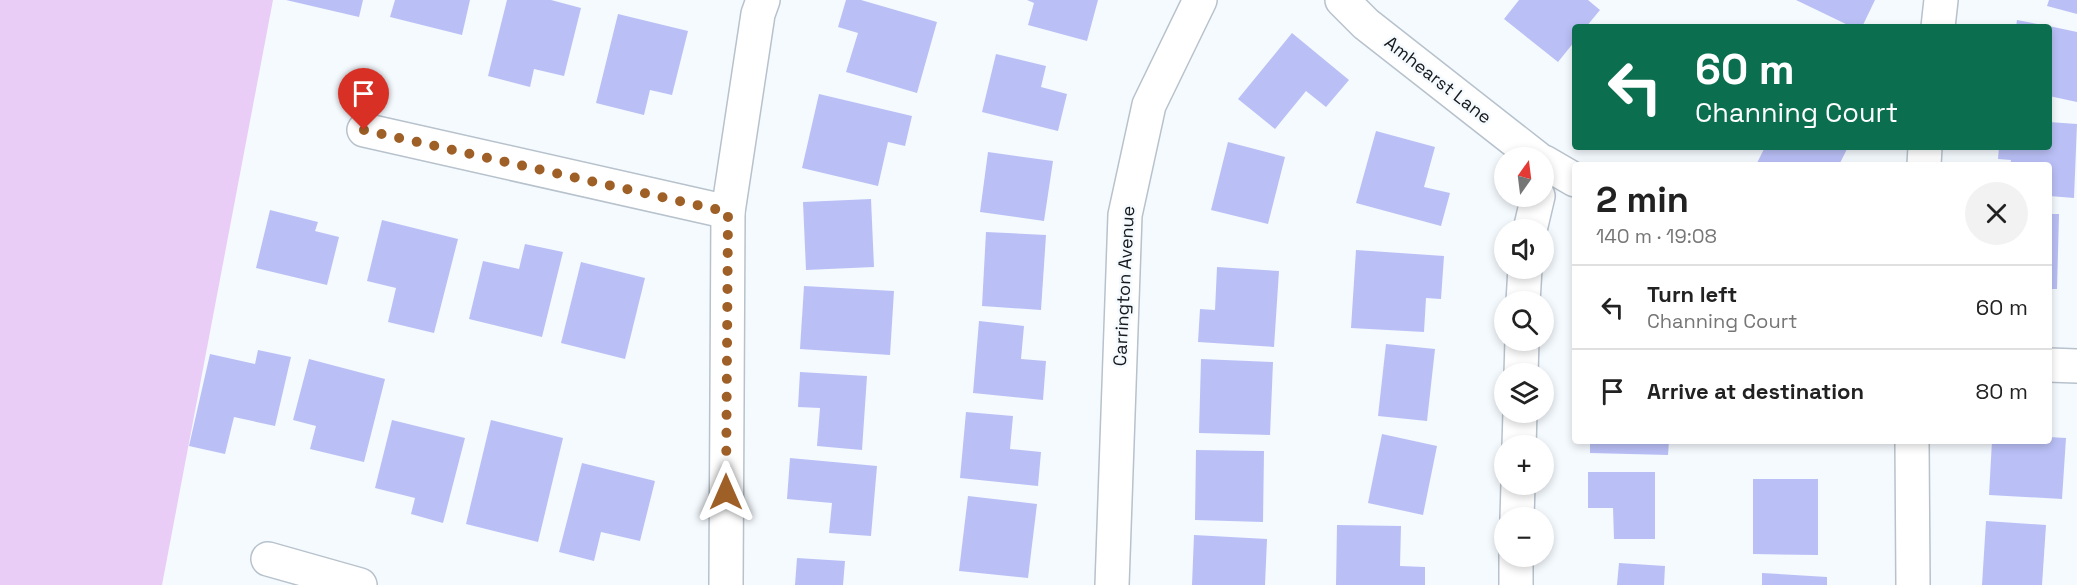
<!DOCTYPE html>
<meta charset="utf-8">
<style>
body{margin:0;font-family:"Space Grotesk",sans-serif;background:#f2f2f2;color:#222;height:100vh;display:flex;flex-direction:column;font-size:22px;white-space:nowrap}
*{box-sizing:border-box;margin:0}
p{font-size:20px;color:#767676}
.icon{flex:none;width:33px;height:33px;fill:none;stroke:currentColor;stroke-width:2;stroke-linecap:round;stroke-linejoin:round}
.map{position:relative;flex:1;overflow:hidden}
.side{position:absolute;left:1572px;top:162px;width:480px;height:282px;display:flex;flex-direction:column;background:#fff;border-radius:6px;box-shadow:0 3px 9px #0003}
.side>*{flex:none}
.hud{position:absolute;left:1572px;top:24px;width:480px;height:126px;border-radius:6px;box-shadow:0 3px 9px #0003;background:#0b6e4f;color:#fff;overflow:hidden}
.needle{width:39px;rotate:14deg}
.buttons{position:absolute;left:1494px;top:147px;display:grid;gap:12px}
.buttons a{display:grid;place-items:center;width:60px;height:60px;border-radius:50%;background:#fff;box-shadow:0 3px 9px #0003;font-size:30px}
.pin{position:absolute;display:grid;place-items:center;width:51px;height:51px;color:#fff;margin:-62px -26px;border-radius:50% 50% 50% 0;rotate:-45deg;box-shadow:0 0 6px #0007}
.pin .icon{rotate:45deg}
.me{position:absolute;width:66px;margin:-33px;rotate:0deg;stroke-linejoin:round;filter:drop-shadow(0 0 4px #0008)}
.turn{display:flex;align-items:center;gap:21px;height:126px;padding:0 24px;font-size:27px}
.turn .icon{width:78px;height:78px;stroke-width:2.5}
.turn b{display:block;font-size:42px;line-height:51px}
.round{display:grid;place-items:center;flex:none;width:63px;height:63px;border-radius:32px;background:#f2f2f2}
.overview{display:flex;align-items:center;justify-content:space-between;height:102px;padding:0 24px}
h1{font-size:36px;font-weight:700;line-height:45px}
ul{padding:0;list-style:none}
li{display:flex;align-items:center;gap:18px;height:84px;padding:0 24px;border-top:2px solid #e0e0e0}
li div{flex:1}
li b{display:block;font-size:22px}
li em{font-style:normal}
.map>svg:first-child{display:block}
.green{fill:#eacdf7}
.building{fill:#bac0f6}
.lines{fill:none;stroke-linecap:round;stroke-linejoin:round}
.minor-casing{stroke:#b7c2cc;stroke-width:36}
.minor{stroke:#fff;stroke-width:33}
.route{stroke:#9f6027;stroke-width:10;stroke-dasharray:0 18}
.labels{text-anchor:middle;stroke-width:5;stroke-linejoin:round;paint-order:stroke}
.street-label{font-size:18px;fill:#15191d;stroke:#f5fafe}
</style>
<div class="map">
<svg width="2077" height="585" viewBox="0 0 2077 585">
<rect width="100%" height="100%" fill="#f5fafe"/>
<polygon class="green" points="0,0 273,0 162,585 0,585"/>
<g class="building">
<polygon points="286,0 363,0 359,17"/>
<polygon points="395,0 470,0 462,35 390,17"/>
<polygon points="507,0 551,0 581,8 564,76 534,69 530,87 488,76"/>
<polygon points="846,0 861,0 937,22 917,93 846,72 858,33 838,27"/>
<polygon points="1098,0 1087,41 1028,25 1034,3 1027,0"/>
<polygon points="1519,0 1588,0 1600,10 1586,27 1575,27 1575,41 1558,62 1504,19"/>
<polygon points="1796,0 1875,0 1862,27 1852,27"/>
<polygon points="2049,0 2077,0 2077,14 2047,6"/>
<polygon points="618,14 688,31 672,95 650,90 644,115 596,103"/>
<polygon points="2017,20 2048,26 2048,27 2016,27"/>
<polygon points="2049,26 2077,32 2077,102 2049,96"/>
<polygon points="1292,33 1349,80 1326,107 1306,91 1275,129 1238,99"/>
<polygon points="996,54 1046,66 1041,87 1067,94 1058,131 982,112"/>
<polygon points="819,94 912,116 905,146 888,142 878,186 802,168"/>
<polygon points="2049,122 2077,124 2074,198 2049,196 2049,165 2010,165 2011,160 1998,159 1999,147 2049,147"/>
<polygon points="1376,131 1435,147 1424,187 1450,193 1441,226 1356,203"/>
<polygon points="1228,142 1285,157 1268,224 1211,210"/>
<polygon points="1765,147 1848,147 1839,165 1756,165"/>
<polygon points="988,152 1053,161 1044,221 980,212"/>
<polygon points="871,199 874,267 806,270 803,202"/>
<polygon points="270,210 318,222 315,231 339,237 327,285 256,268"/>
<polygon points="2049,214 2059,214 2057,289 2049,289"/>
<polygon points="382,220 458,239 434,333 388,322 396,288 367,281"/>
<polygon points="986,232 1046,235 1041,310 982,306"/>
<polygon points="525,244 563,252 542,337 469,319 483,261 519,269"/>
<polygon points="1356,250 1444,256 1441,299 1426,298 1424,332 1351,328"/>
<polygon points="581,262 645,278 625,359 561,343"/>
<polygon points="1217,267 1279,271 1274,347 1198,342 1200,309 1215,310"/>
<polygon points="804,286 894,291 890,355 800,349"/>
<polygon points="979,321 1024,326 1021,359 1046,361 1043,400 973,393"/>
<polygon points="1386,344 1435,349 1427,421 1378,416"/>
<polygon points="258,350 291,357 275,426 234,417 225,454 189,446 210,354 255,364"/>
<polygon points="309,359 385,379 364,462 310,449 316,426 293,420"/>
<polygon points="1201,359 1273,362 1270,435 1199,433"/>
<polygon points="800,372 867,376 862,450 817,446 820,408 798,407"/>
<polygon points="966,412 1013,416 1010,449 1041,452 1038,486 960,478"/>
<polygon points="392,420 465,438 443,523 411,514 415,498 375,488"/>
<polygon points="491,420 563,438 538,542 466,524"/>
<polygon points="1382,434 1437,446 1423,515 1368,503"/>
<polygon points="2049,437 2066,438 2062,499 1989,495 1992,441 2049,441"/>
<polygon points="1590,441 1669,441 1668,455 1590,453"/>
<polygon points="1196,450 1264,451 1263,522 1195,520"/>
<polygon points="790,458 877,466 871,536 829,533 832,503 787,499"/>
<polygon points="582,463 655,481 640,541 601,532 594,561 559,552"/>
<polygon points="1588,472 1655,472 1655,539 1614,539 1613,508 1588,508"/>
<polygon points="1753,479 1818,479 1818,555 1753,554"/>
<polygon points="968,496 1037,504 1028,578 959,571"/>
<polygon points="1986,521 2046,525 2042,585 1982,585"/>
<polygon points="1337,525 1401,526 1400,566 1425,567 1425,585 1336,585"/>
<polygon points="1194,535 1267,539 1265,585 1192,585"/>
<polygon points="797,558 845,561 843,585 795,585"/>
<polygon points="1619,563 1665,566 1664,585 1617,585"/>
<polygon points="1762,573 1827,577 1827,585 1762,585"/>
</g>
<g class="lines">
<defs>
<g id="minor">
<polyline points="1342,0 1366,24 1537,158"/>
<polyline points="1938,27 1941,0"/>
<polyline points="364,130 728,212"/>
<polyline points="1544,162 1575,180"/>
<polyline points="1924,165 1925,147"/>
<polyline points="1530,230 1538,196"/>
<polyline points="1523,302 1525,268"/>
<polyline points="2049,365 2077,366"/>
<polyline points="1521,374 1522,340"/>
<polyline points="1912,441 1913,585"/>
<polyline points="1519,446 1520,412"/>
<polyline points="1517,518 1518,484"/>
<polyline points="268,559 360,585"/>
<polyline points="726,585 728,212 758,14 763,0"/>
<polyline points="1112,585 1125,215 1149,105 1200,0"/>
<polyline points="1516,585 1516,556"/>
</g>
</defs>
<use href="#minor" class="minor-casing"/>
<use href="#minor" class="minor"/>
</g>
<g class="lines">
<polyline class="route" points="364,130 728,212 726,492"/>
</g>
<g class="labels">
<g class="street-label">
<text transform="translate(1438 80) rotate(38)" y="6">Amhearst Lane</text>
<text transform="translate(1124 286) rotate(-87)" y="6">Carrington Avenue</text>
</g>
</g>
</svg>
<div class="buttons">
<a><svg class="needle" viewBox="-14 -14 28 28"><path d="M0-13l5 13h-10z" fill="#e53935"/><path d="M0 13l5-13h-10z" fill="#767676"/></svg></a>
<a><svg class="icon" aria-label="sound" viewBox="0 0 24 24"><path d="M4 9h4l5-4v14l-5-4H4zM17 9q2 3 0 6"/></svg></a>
<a><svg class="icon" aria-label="search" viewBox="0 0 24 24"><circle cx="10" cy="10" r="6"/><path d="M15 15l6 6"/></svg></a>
<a><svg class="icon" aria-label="layers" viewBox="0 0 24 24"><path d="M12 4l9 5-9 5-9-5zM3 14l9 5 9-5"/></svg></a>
<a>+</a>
<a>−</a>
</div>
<div class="pin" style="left:364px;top:130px;background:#d93025"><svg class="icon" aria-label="arrive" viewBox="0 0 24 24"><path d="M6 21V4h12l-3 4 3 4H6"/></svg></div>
<svg class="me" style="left:726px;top:492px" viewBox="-20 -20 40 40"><path d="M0-17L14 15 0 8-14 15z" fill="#9f6027" stroke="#fff" stroke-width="4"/></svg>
<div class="hud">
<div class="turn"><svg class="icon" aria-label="left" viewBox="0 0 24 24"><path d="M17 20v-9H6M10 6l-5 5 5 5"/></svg><div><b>60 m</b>Channing Court</div></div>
</div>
<section class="side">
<div class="overview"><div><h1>2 min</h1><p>140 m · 19:08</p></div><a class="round"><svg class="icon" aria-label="close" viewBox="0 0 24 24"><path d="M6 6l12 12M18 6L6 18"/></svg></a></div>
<ul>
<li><svg class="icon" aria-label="left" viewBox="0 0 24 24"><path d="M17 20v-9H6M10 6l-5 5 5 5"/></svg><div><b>Turn left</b><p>Channing Court</p></div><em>60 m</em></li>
<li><svg class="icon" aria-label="arrive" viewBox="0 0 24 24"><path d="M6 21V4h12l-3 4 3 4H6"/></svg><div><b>Arrive at destination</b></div><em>80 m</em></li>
</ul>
</section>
</div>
